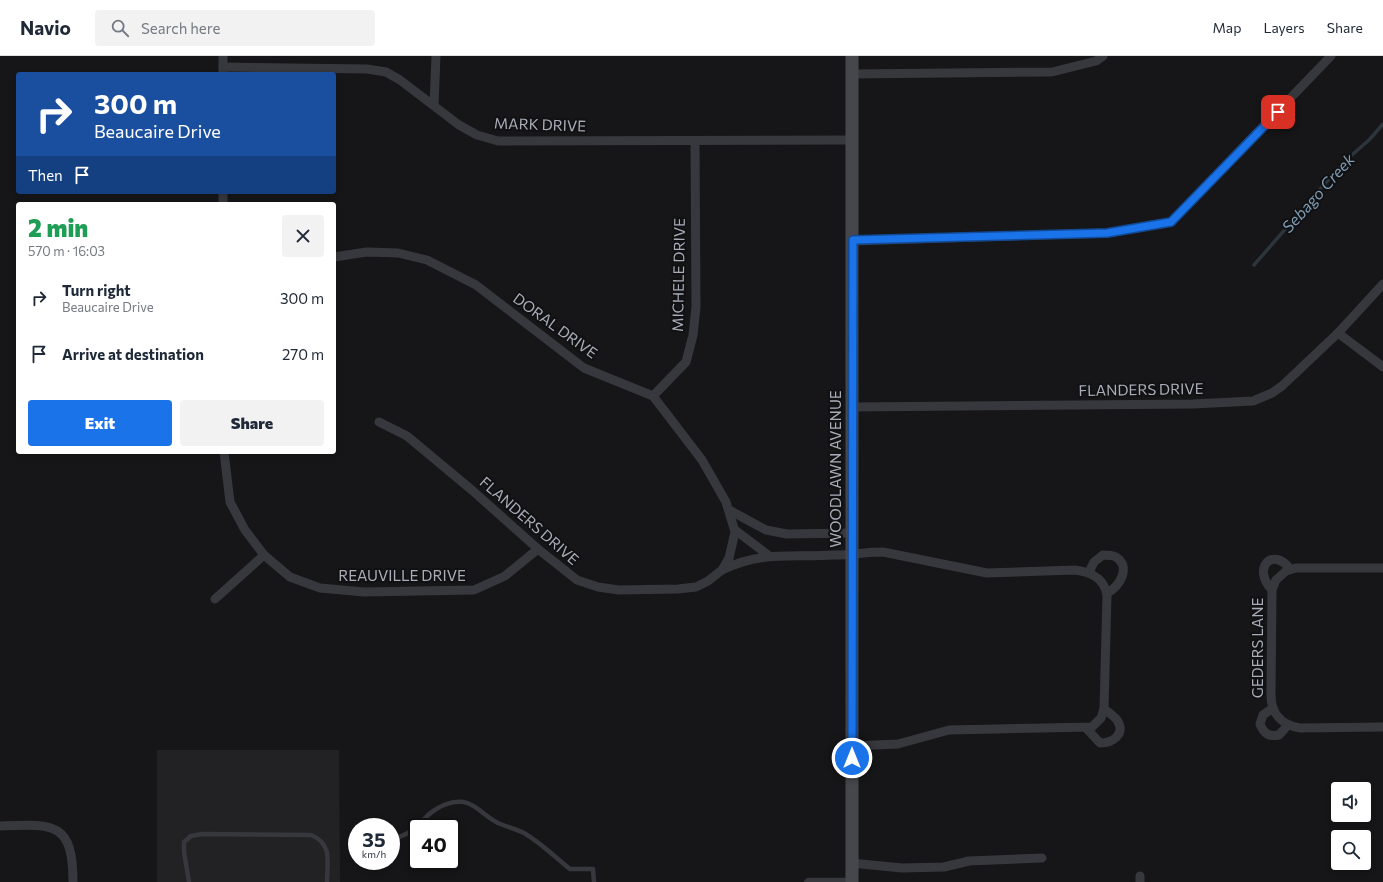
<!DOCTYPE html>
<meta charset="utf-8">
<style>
body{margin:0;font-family:Commissioner,sans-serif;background:#f2f2f3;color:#1f2937;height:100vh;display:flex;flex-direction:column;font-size:15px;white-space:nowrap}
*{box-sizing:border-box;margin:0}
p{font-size:13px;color:#747a83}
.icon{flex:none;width:22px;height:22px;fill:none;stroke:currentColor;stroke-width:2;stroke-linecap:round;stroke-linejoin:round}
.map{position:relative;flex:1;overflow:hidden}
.details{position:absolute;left:16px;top:146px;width:320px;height:252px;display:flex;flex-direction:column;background:#fff;border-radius:4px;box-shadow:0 2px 6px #0003}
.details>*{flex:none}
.hud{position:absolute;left:16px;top:16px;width:320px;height:122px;border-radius:4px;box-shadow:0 2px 6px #0003;background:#1a4fa0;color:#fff;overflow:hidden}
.fabs{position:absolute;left:1331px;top:726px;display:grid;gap:8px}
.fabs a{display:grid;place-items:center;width:40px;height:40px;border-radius:4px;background:#fff;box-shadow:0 2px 6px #0003;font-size:20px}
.speed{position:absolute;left:348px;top:762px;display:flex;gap:8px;font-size:20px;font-weight:700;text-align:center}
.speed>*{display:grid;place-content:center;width:52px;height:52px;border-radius:50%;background:#fff;box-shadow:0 2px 6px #0003;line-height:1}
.speed small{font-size:10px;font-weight:400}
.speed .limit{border:2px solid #111;border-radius:6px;background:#fff;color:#111}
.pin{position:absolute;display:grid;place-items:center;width:34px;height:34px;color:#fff;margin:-17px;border-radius:8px;box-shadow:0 2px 6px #0006}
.me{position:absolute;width:44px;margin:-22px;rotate:0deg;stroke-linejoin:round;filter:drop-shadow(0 0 3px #0008)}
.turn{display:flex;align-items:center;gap:14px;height:84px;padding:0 12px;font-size:18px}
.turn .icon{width:52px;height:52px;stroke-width:2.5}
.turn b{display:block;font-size:28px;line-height:34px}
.then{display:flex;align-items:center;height:38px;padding:0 12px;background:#0003;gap:8px;font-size:15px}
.round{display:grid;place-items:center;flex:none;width:42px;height:42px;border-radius:4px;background:#f2f2f3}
.overview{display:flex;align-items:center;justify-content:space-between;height:68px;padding:0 12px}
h1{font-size:24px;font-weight:800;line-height:30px;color:#1e9e55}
.cta{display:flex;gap:8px;margin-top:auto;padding:8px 12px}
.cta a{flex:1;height:46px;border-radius:4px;background:#1a73e8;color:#fff;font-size:16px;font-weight:800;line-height:46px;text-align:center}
.cta a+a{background:#f2f2f3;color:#1f2937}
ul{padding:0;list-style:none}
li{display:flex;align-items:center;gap:12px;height:56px;padding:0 12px}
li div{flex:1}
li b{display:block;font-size:15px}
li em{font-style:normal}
header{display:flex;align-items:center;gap:24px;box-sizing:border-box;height:56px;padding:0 20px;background:#fff;border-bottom:1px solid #e0e1e3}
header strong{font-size:19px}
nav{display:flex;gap:22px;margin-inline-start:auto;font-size:14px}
.search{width:280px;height:36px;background:#f2f2f3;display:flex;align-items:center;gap:10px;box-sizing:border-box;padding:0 14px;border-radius:4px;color:#747a83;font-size:15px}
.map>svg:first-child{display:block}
.built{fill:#222225}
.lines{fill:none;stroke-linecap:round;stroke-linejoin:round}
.stream{stroke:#2c353c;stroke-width:3.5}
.lane{stroke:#37383d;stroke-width:4.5}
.street{stroke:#37383d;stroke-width:9}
.secondary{stroke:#45474d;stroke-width:13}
.route-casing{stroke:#114b97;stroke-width:10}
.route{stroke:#1a73e8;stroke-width:7}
.labels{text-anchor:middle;stroke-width:4;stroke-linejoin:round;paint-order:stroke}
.street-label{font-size:15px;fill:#a8adb8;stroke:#111113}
.water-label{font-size:16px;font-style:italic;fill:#7f9bb3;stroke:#111113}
</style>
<header>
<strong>Navio</strong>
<div class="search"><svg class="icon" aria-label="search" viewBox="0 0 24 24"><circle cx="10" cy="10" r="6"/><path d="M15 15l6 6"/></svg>Search here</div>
<nav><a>Map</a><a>Layers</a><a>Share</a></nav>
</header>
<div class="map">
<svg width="1383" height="826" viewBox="0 0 1383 826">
<rect width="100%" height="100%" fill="#161618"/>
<polygon class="built" points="157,694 339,694 340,826 157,826"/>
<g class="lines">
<polyline class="stream" points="1254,209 1343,107 1370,83 1383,68"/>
<g class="lane">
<path d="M391,783C421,777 421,758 444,749C472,738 478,757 498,767C507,771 516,773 524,777C541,787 555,801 570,813H593L594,826"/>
<path d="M189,826L184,796V786L191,780L202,778L311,779C333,788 327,806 327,826"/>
<polyline points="806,826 808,824 850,824"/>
</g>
<g class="street">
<polyline points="223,11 367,13 386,16 400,24 459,69 477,79 498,85 852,84"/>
<polyline points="223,18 223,0"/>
<polyline points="852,18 1052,16 1096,5 1103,0"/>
<polyline points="434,49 436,0"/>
<polyline points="223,148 223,136"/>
<polyline points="853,185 1107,177 1171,166 1331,0"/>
<polyline points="334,201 367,196 398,197 427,204 476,229 584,312 653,340 702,404 726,446 735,476 729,502 722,514 708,525 696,531 678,533 619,534 598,531 577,524 538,493 473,435 407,380 379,366"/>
<polyline points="1338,277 1383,311"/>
<polyline points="653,340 686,306 693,279 696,251 695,85"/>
<polyline points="852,351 1193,348 1253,345 1272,337 1282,330 1338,277 1383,228"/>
<polyline points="224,396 230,446 245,474 264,499 290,521 320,532 364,536 474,534 505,520 538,493"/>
<polyline points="731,455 766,474 787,478 852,477"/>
<polyline points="735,474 768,499"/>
<path d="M1383,512H1296L1286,515L1276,524L1272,534L1271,639C1271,657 1281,669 1300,672L1383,671"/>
<path d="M722,514C763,494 792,502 834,499C851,499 867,496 883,496L987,517L1075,514C1091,516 1104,522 1107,539L1104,653L1101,662L1092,671L949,674L898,688L852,690"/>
<path d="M1089,516L1094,506L1103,499C1107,499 1112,499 1116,501C1132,511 1119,531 1107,537"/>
<path d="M1272,534C1251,512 1273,490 1290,513"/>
<polyline points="215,543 264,499"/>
<path d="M1273,652L1263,659L1260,668C1264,678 1269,681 1279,679L1287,670"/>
<path d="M1086,672L1100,687C1113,687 1126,678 1117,664C1114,660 1108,656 1104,653"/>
<path d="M0,770C53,768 73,765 73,826"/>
<polyline points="851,807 902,812 944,811 969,805 1042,802"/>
<polyline points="1140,820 1140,826"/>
</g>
<polyline class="secondary" points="852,826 852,0"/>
</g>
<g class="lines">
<defs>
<polyline id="route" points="852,702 853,184 1107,177 1171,166 1278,56"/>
</defs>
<use href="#route" class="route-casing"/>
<use href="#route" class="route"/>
</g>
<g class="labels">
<g class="street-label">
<text transform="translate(540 69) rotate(2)" y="5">MARK DRIVE</text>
<text transform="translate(679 219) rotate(-89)" y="5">MICHELE DRIVE</text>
<text transform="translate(555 270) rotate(36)" y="5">DORAL DRIVE</text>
<text transform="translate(1141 334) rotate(-1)" y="5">FLANDERS DRIVE</text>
<text transform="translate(836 413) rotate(-90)" y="5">WOODLAWN AVENUE</text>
<text transform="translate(529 465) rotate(41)" y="5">FLANDERS DRIVE</text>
<text x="402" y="525">REAUVILLE DRIVE</text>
<text transform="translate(1258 592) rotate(-90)" y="5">GEDERS LANE</text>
</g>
<g class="water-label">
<text transform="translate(1318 137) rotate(-48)" y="6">Sebago Creek</text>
</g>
</g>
</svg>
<div class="fabs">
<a><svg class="icon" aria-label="sound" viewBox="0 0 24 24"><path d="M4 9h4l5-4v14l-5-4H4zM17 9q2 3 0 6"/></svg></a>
<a><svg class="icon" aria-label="search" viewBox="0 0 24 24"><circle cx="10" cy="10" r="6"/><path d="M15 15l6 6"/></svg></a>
</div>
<div class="speed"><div>35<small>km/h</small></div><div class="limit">40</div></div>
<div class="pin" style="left:1278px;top:56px;background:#d93025"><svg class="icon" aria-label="arrive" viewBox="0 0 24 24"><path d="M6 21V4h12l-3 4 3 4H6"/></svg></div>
<svg class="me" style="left:852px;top:702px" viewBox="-20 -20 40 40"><circle r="17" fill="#1a73e8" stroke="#fff" stroke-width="3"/><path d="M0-11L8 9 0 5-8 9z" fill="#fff"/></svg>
<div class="hud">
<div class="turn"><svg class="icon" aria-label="right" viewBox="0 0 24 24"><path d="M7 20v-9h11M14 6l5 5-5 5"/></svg><div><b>300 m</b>Beaucaire Drive</div></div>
<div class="then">Then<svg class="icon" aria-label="arrive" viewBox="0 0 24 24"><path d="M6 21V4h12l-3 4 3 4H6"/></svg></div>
</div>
<section class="details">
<div class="overview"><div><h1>2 min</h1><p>570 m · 16:03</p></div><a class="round"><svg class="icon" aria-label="close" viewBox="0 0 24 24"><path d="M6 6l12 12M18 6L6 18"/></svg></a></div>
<ul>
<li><svg class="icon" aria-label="right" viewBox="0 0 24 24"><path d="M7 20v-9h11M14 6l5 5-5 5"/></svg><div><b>Turn right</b><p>Beaucaire Drive</p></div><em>300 m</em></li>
<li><svg class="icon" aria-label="arrive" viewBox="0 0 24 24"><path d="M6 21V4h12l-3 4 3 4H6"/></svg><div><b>Arrive at destination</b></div><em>270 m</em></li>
</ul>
<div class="cta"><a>Exit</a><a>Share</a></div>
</section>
</div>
